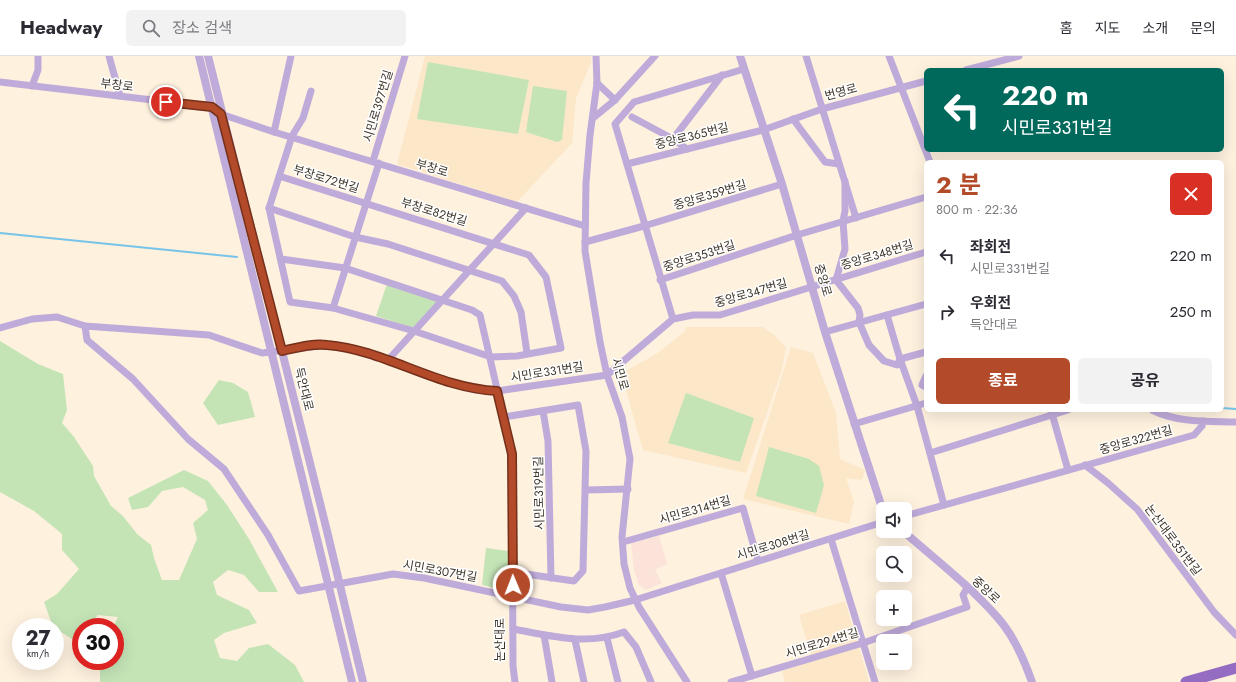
<!DOCTYPE html>
<html lang="ko">
<meta charset="utf-8">
<style>
body{margin:0;font-family:Jost,"Noto Sans KR",sans-serif;background:#f2f2f3;color:#2b2b33;height:100vh;display:flex;flex-direction:column;font-size:15px;white-space:nowrap}
*{box-sizing:border-box;margin:0}
p{font-size:13px;color:#7c7c81}
.icon{flex:none;width:22px;height:22px;fill:none;stroke:currentColor;stroke-width:2;stroke-linecap:round;stroke-linejoin:round}
.map{position:relative;flex:1;overflow:hidden}
.details{position:absolute;left:924px;top:104px;width:300px;height:252px;display:flex;flex-direction:column;background:#fff;border-radius:6px;box-shadow:0 4px 16px #0002}
.details>*{flex:none}
.banner{position:absolute;left:924px;top:12px;width:300px;height:84px;border-radius:6px;box-shadow:0 4px 16px #0002;background:#00695c;color:#fff;overflow:hidden}
.tools{position:absolute;left:876px;top:446px;display:grid;gap:8px}
.tools a{display:grid;place-items:center;width:36px;height:36px;border-radius:6px;background:#fff;box-shadow:0 4px 16px #0002;font-size:20px}
.speed{position:absolute;left:12px;top:562px;display:flex;gap:8px;font-size:20px;font-weight:700;text-align:center}
.speed>*{display:grid;place-content:center;width:52px;height:52px;border-radius:50%;background:#fff;box-shadow:0 4px 16px #0002;line-height:1}
.speed small{font-size:10px;font-weight:400}
.speed .limit{border:6px solid #d22;background:#fff;color:#111}
.pin{position:absolute;display:grid;place-items:center;width:34px;height:34px;color:#fff;margin:-17px;border:2px solid #fff;border-radius:50%;box-shadow:0 1px 4px #0007}
.me{position:absolute;width:44px;margin:-22px;rotate:359deg;stroke-linejoin:round;filter:drop-shadow(0 0 3px #0008)}
.turn{display:flex;align-items:center;gap:14px;height:84px;padding:0 12px;font-size:18px}
.turn .icon{width:52px;height:52px;stroke-width:2.5}
.turn b{display:block;font-size:28px;line-height:34px}
.round{display:grid;place-items:center;flex:none;width:42px;height:42px;border-radius:6px;background:#f2f2f3}
.summary{display:flex;align-items:center;justify-content:space-between;height:68px;padding:0 12px}
h1{font-size:24px;font-weight:700;line-height:30px;color:#b34a29}
.cta{display:flex;gap:8px;margin-top:auto;padding:8px 12px}
.cta a{flex:1;height:46px;border-radius:6px;background:#b34a29;color:#fff;font-size:16px;font-weight:700;line-height:46px;text-align:center}
.cta a+a{background:#f2f2f3;color:#2b2b33}
ul{padding:0;list-style:none}
li{display:flex;align-items:center;gap:12px;height:56px;padding:0 12px}
li div{flex:1}
li b{display:block;font-size:15px}
li em{font-style:normal}
header{display:flex;align-items:center;gap:24px;box-sizing:border-box;height:56px;padding:0 20px;background:#fff;border-bottom:1px solid #e1e1e2}
header strong{font-size:19px}
nav{display:flex;gap:22px;margin-inline-start:auto;font-size:14px}
.search{width:280px;height:36px;background:#f2f2f3;display:flex;align-items:center;gap:10px;box-sizing:border-box;padding:0 14px;border-radius:6px;color:#7c7c81;font-size:15px}
.map>svg:first-child{display:block}
.commercial{fill:#fbe3d9}
.built{fill:#fce7c9}
.green{fill:#c4e4b6}
.lines{fill:none;stroke-linecap:round;stroke-linejoin:round}
.stream{stroke:#76c4ea;stroke-width:2}
.minor{stroke:#bfabda;stroke-width:7}
.tertiary{stroke:#bfabda;stroke-width:8}
.primary{stroke:#946dc2;stroke-width:11}
.route-casing{stroke:#74301b;stroke-width:10}
.route{stroke:#b34a29;stroke-width:7}
.labels{text-anchor:middle;stroke-width:3;stroke-linejoin:round;paint-order:stroke}
.street-label{font-size:12px;fill:#3d3529;stroke:#fff}
</style>
<header>
<strong>Headway</strong>
<div class="search"><svg class="icon" aria-label="search" viewBox="0 0 24 24"><circle cx="10" cy="10" r="6"/><path d="M15 15l6 6"/></svg>장소 검색</div>
<nav><a>홈</a><a>지도</a><a>소개</a><a>문의</a></nav>
</header>
<div class="map">
<svg width="1236" height="626" viewBox="0 0 1236 626">
<rect width="100%" height="100%" fill="#fef1de"/>
<polygon class="commercial" points="659,480 667,508 655,514 662,527 646,534 639,529 634,514 631,487"/>
<g class="built">
<polygon points="425,0 591,0 591,7 576,42 572,87 517,146 397,108"/>
<polygon points="686,271 763,271 774,279 786,291 782,314 746,417 643,394 625,331 624,316 658,297 685,275"/>
<polygon points="791,291 813,297 836,357 840,403 865,414 862,424 846,422 854,446 849,468 743,443"/>
<polygon points="845,545 869,626 785,626 782,615 813,605 799,559"/>
</g>
<g class="green">
<polygon points="428,6 529,24 518,78 417,63"/>
<polygon points="533,30 567,35 562,84 557,86 526,76"/>
<polygon points="387,228 438,245 414,272 376,260"/>
<polygon points="0,285 38,308 63,318 67,354 62,367 74,381 93,410 94,420 111,450 123,460 137,478 151,489 154,502 162,524 179,524 197,483 193,467 208,454 205,444 183,431 162,435 148,451 132,454 128,442 184,414 208,425 227,449 249,483 278,536 259,536 244,519 228,514 213,526 217,539 249,554 257,567 224,577 214,584 220,602 237,605 249,592 268,588 295,609 304,626 100,626 100,605 115,605 115,571 113,571 118,561 98,559 88,571 81,571 81,576 72,583 53,571 44,546 57,538 79,513 62,494 62,478 34,455 0,436"/>
<polygon points="219,324 233,327 248,336 255,361 218,369 203,347"/>
<polygon points="686,337 754,362 740,406 668,387"/>
<polygon points="769,391 809,403 819,410 824,429 816,457 756,440"/>
<polygon points="486,492 508,495 509,535 482,529"/>
</g>
<g class="lines">
<g class="stream">
<polyline points="0,177 237,201"/>
<polyline points="1222,352 1236,353"/>
</g>
<g class="minor">
<polyline points="109,0 120,40"/>
<polyline points="596,0 597,27 590,79 586,127 585,195 600,286 607,319 622,361 630,403 622,481 624,508 630,532 639,551 687,626"/>
<polyline points="806,0 856,162"/>
<polyline points="889,0 930,106"/>
<polyline points="966,14 1019,0"/>
<polyline points="0,26 212,51 221,58 274,76 585,170"/>
<polyline points="597,27 615,44"/>
<polyline points="32,30 38,14 38,0"/>
<polyline points="632,61 673,83"/>
<polyline points="593,62 615,44 655,0"/>
<polyline points="793,63 825,106 839,108"/>
<polyline points="274,76 291,0"/>
<polyline points="687,93 673,83 722,19"/>
<polyline points="373,105 405,0"/>
<polyline points="627,108 763,74 822,53 926,25"/>
<polyline points="279,120 529,199 546,221 561,292 517,300 491,301 414,275 333,252 290,246 269,152 292,80 303,62 311,35"/>
<polyline points="845,125 845,155 843,165 845,193 836,224 858,252 860,259 859,266 869,289 884,305 897,309 900,303"/>
<polyline points="269,152 355,181 388,188 502,225 514,240 521,256 527,297"/>
<polyline points="585,186 644,170 782,128"/>
<polyline points="281,203 345,212 472,254 480,259 512,398 513,610 515,626"/>
<polyline points="660,224 797,179 926,141"/>
<polyline points="333,252 379,107"/>
<polyline points="887,259 900,303 917,350 944,449"/>
<polyline points="673,263 615,68 634,46 744,13"/>
<polyline points="0,272 32,263 57,261 85,270"/>
<polyline points="825,276 926,248"/>
<polyline points="900,303 926,296"/>
<polyline points="388,304 526,152"/>
<polyline points="607,319 497,335 476,334 425,319 368,296 326,289 262,297 209,279 85,270 87,284 133,323 188,383 224,413 268,479 299,535 393,518 424,522 561,551 588,554 605,551 635,544 883,466"/>
<polyline points="607,319 673,263 693,259 720,259 926,196"/>
<polyline points="926,320 922,329 926,331"/>
<polyline points="1051,354 1068,414"/>
<path d="M1152,354C1178,367 1208,365 1236,366"/>
<polyline points="543,355 548,385 551,522"/>
<polyline points="504,361 578,349 586,395 583,515 574,525 512,516"/>
<polyline points="854,368 926,347"/>
<polyline points="930,397 1068,354"/>
<polyline points="1085,409 1108,427 1137,453 1214,556 1236,579"/>
<polyline points="586,434 628,433"/>
<polyline points="905,460 1194,379 1202,370 1203,365"/>
<polyline points="831,483 875,626"/>
<polyline points="623,486 743,452 758,505"/>
<polyline points="721,517 752,620"/>
<path d="M513,573C552,580 586,590 624,576L636,591L651,626"/>
<polyline points="544,579 552,626"/>
<polyline points="607,582 618,626"/>
<polyline points="575,584 584,626"/>
<polyline points="731,626 863,587 967,551 963,539 967,532"/>
</g>
<g class="tertiary">
<polyline points="199,0 352,626"/>
<polyline points="208,0 327,475 363,626"/>
<polyline points="740,0 782,128 825,276 883,455"/>
<path d="M903,475C935,503 970,530 998,562C1014,580 1024,603 1032,626"/>
</g>
<polyline class="primary" points="1186,626 1236,612"/>
</g>
<g class="lines">
<defs>
<path id="route" d="M166,46L212,51L221,58L282,295C296,292 312,287 327,289C386,294 436,332 497,335L512,398L513,529"/>
</defs>
<use href="#route" class="route-casing"/>
<use href="#route" class="route"/>
</g>
<g class="labels">
<g class="street-label">
<text transform="translate(117 29) rotate(7)" y="4">부창로</text>
<text transform="translate(841 36) rotate(-15)" y="4">번영로</text>
<text transform="translate(378 50) rotate(-73)" y="4">시민로397번길</text>
<text transform="translate(692 80) rotate(-14)" y="4">중앙로365번길</text>
<text transform="translate(432 112) rotate(17)" y="4">부창로</text>
<text transform="translate(326 123) rotate(17)" y="4">부창로72번길</text>
<text transform="translate(710 139) rotate(-17)" y="4">중앙로359번길</text>
<text transform="translate(434 156) rotate(17)" y="4">부창로82번길</text>
<text transform="translate(877 199) rotate(-17)" y="4">중앙로348번길</text>
<text transform="translate(699 200) rotate(-18)" y="4">중앙로353번길</text>
<text transform="translate(823 224) rotate(74)" y="4">중앙로</text>
<text transform="translate(751 237) rotate(-16)" y="4">중앙로347번길</text>
<text transform="translate(547 316) rotate(-9)" y="4">시민로331번길</text>
<text transform="translate(620 318) rotate(74)" y="4">시민로</text>
<text transform="translate(304 333) rotate(76)" y="4">득안대로</text>
<text transform="translate(1136 384) rotate(-16)" y="4">중앙로322번길</text>
<text transform="translate(539 437) rotate(-91)" y="4">시민로319번길</text>
<text transform="translate(695 454) rotate(-16)" y="4">시민로314번길</text>
<text transform="translate(1173 484) rotate(53)" y="4">논산대로351번길</text>
<text transform="translate(773 489) rotate(-17)" y="4">시민로308번길</text>
<text transform="translate(440 515) rotate(10)" y="4">시민로307번길</text>
<text transform="translate(986 534) rotate(43)" y="4">중앙로</text>
<text transform="translate(500 584) rotate(-90)" y="4">논산대로</text>
<text transform="translate(822 587) rotate(-17)" y="4">시민로294번길</text>
</g>
</g>
</svg>
<div class="tools">
<a><svg class="icon" aria-label="sound" viewBox="0 0 24 24"><path d="M4 9h4l5-4v14l-5-4H4zM17 9q2 3 0 6"/></svg></a>
<a><svg class="icon" aria-label="search" viewBox="0 0 24 24"><circle cx="10" cy="10" r="6"/><path d="M15 15l6 6"/></svg></a>
<a>+</a>
<a>−</a>
</div>
<div class="speed"><div>27<small>km/h</small></div><div class="limit">30</div></div>
<div class="pin" style="left:166px;top:46px;background:#d93025"><svg class="icon" aria-label="arrive" viewBox="0 0 24 24"><path d="M6 21V4h12l-3 4 3 4H6"/></svg></div>
<svg class="me" style="left:513px;top:529px" viewBox="-20 -20 40 40"><circle r="17" fill="#b34a29" stroke="#fff" stroke-width="3"/><path d="M0-11L8 9 0 5-8 9z" fill="#fff"/></svg>
<div class="banner">
<div class="turn"><svg class="icon" aria-label="left" viewBox="0 0 24 24"><path d="M17 20v-9H6M10 6l-5 5 5 5"/></svg><div><b>220 m</b>시민로331번길</div></div>
</div>
<section class="details">
<div class="summary"><div><h1>2 분</h1><p>800 m · 22:36</p></div><a class="round" style="background:#d93025;color:#fff"><svg class="icon" aria-label="close" viewBox="0 0 24 24"><path d="M6 6l12 12M18 6L6 18"/></svg></a></div>
<ul>
<li><svg class="icon" aria-label="left" viewBox="0 0 24 24"><path d="M17 20v-9H6M10 6l-5 5 5 5"/></svg><div><b>좌회전</b><p>시민로331번길</p></div><em>220 m</em></li>
<li><svg class="icon" aria-label="right" viewBox="0 0 24 24"><path d="M7 20v-9h11M14 6l5 5-5 5"/></svg><div><b>우회전</b><p>득안대로</p></div><em>250 m</em></li>
</ul>
<div class="cta"><a>종료</a><a>공유</a></div>
</section>
</div>
